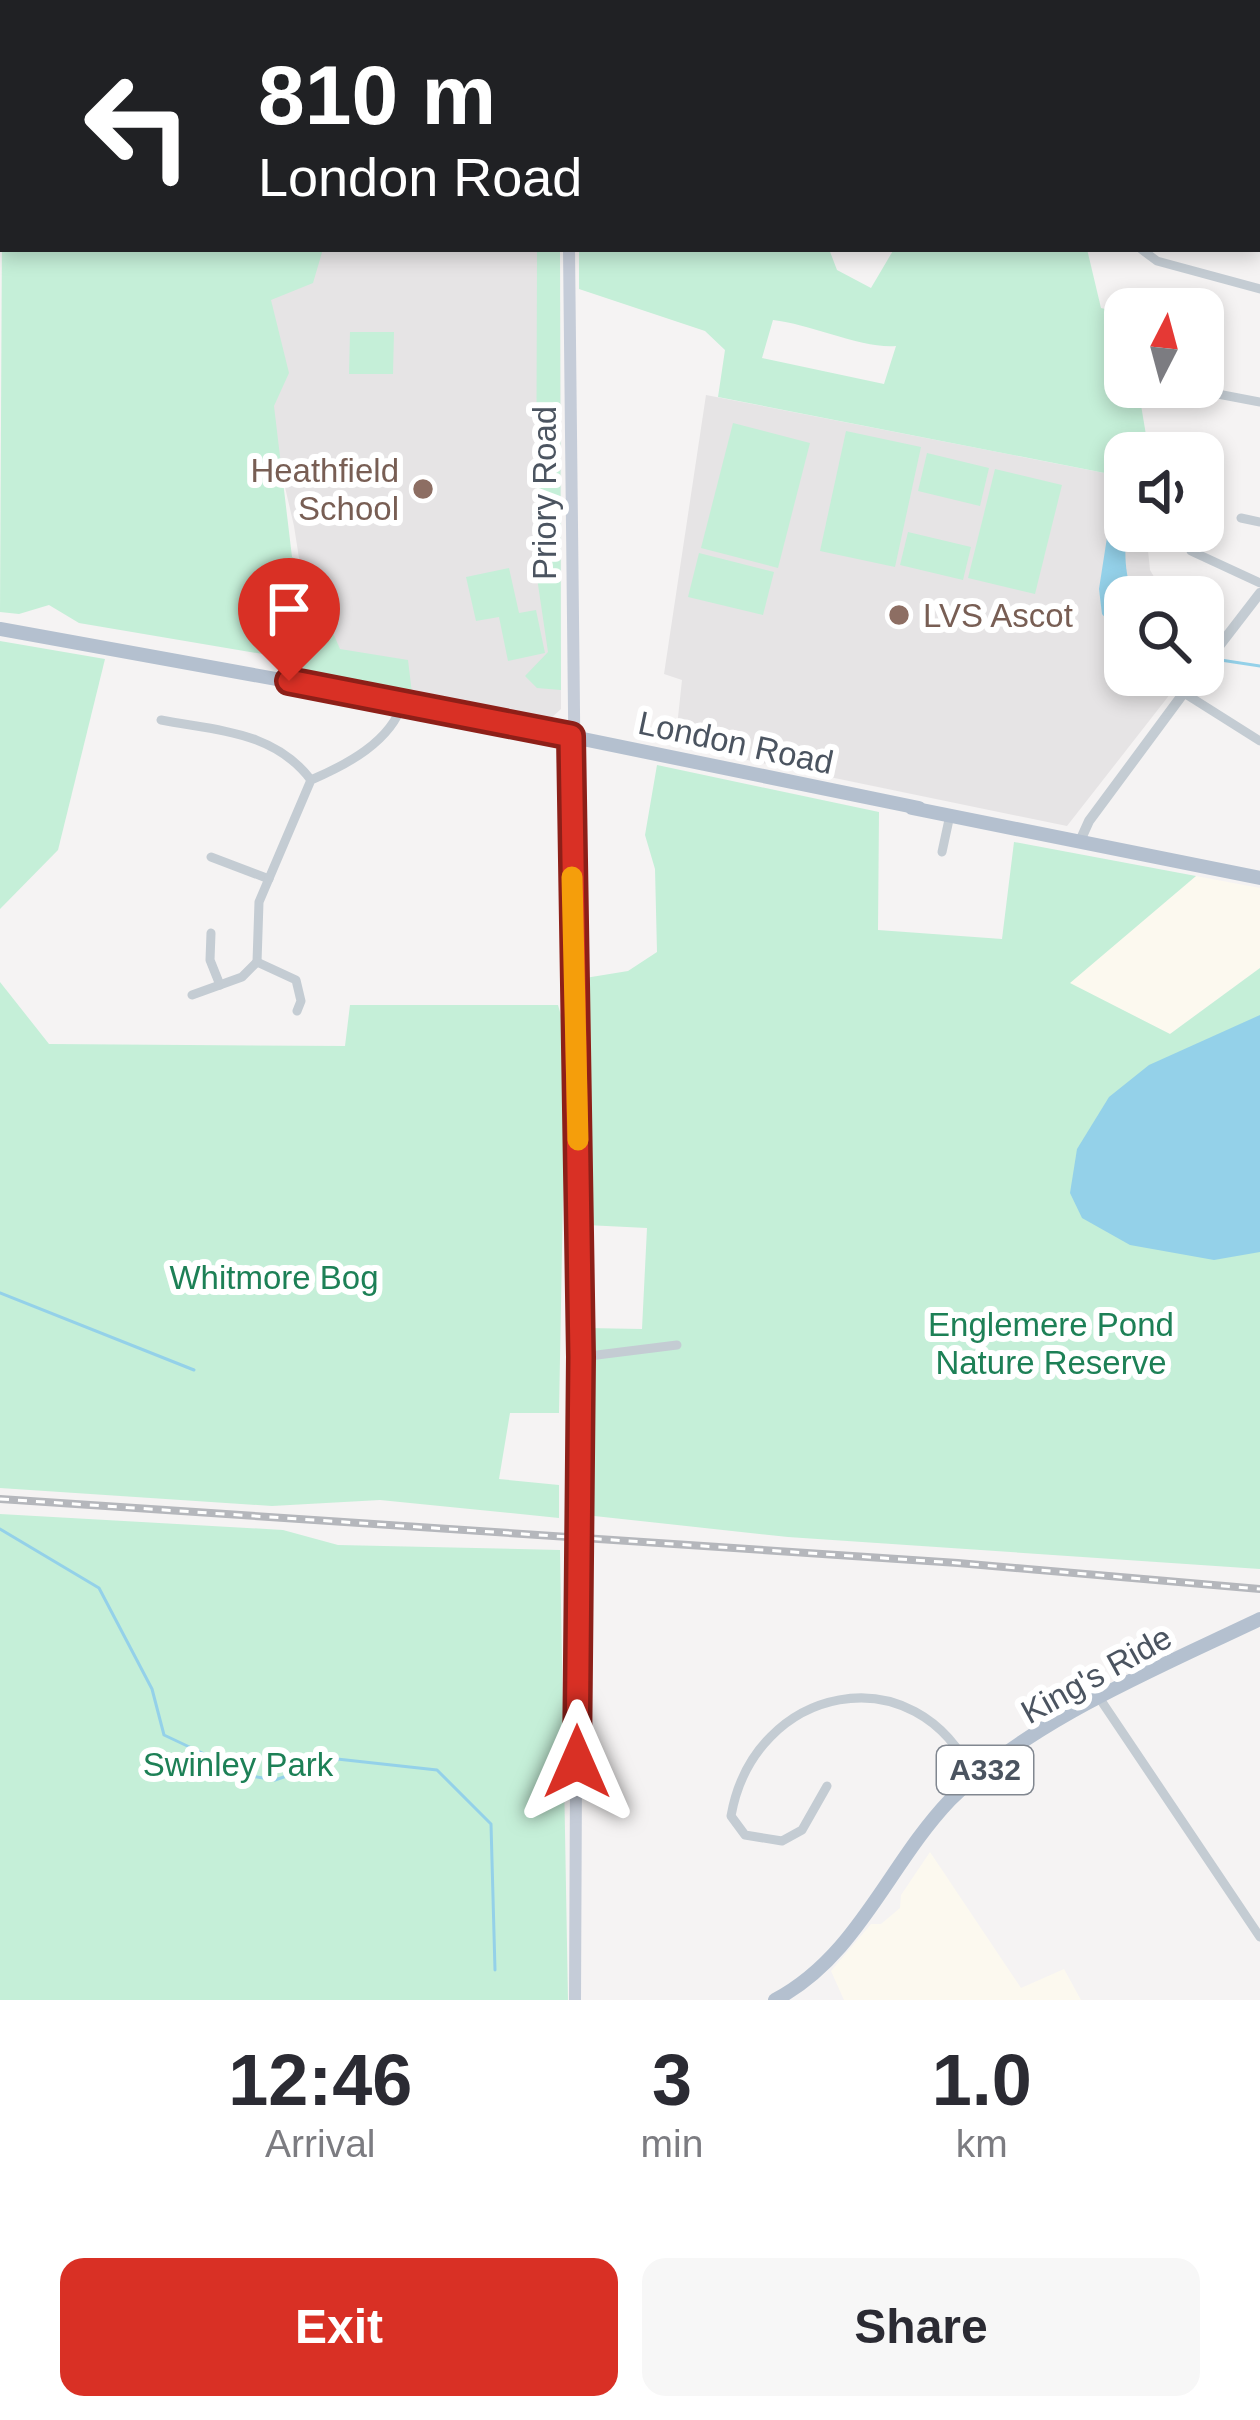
<!DOCTYPE html>
<style>
body{margin:0;font-family:Arial,sans-serif;background:#f7f7f7;color:#2b2b33;height:100vh;display:flex;flex-direction:column;font-size:45px;white-space:nowrap}
*{box-sizing:border-box;margin:0}
p{font-size:39px;color:#7c7c81}
.icon{flex:none;width:66px;height:66px;fill:none;stroke:currentColor;stroke-width:2;stroke-linecap:round;stroke-linejoin:round}
.map{position:relative;height:2000px;overflow:hidden}
.panel{display:flex;flex-direction:column;background:#fff;flex:1}
.panel>*{flex:none}
.banner{position:absolute;left:0px;top:0px;width:1260px;height:252px;box-shadow:0 6px 18px #0003;background:#202124;color:#fff;overflow:hidden}
.needle{width:78px;rotate:6deg}
.controls{position:absolute;left:1104px;top:288px;display:grid;gap:24px}
.controls a{display:grid;place-items:center;width:120px;height:120px;border-radius:24px;background:#fff;box-shadow:0 6px 18px #0003;font-size:60px}
.pin{position:absolute;display:grid;place-items:center;width:102px;height:102px;color:#fff;margin:-123px -51px;border-radius:50% 50% 50% 0;rotate:-45deg;box-shadow:0 0 12px #0007}
.pin .icon{rotate:45deg}
.me{position:absolute;width:132px;margin:-66px;rotate:0deg;stroke-linejoin:round;filter:drop-shadow(0 0 9px #0008)}
.turn{display:flex;align-items:center;gap:42px;height:252px;padding:0 60px;font-size:54px}
.turn .icon{width:156px;height:156px;stroke-width:2.5}
.turn b{display:block;font-size:84px;line-height:102px}
.eta{display:flex;justify-content:space-evenly;align-items:center;height:204px;text-align:center}
.eta b{font-size:72px;font-weight:700;line-height:84px}
.primary-button{display:flex;gap:24px;margin-top:auto;padding:24px 60px}
.primary-button a{flex:1;height:138px;border-radius:24px;background:#d93025;color:#fff;font-size:48px;font-weight:700;line-height:138px;text-align:center}
.primary-button a+a{background:#f7f7f7;color:#2b2b33}
.map>svg:first-child{display:block}
.commercial{fill:#fcf9ef}
.education{fill:#e6e4e5}
.green{fill:#c5efd8;fill-rule:evenodd}
.water{fill:#94d1e9}
.lines{fill:none;stroke-linecap:round;stroke-linejoin:round}
.stream{stroke:#94d1e9;stroke-width:3}
.minor{stroke:#c4ccd3;stroke-width:9}
.tertiary{stroke:#c4ccd3;stroke-width:10}
.secondary{stroke:#c5ccd8;stroke-width:12}
.primary{stroke:#b4c0cf;stroke-width:14}
.rail-casing{stroke:#b5b7bc;stroke-width:8}
.rail{stroke:#fff;stroke-width:3;stroke-dasharray:9;stroke-linecap:butt}
.secondary-bridge{stroke:#c5ccd8;stroke-width:12}
.route-casing{stroke:#8d1f18;stroke-width:30}
.route{stroke:#d93025;stroke-width:21}
.slow{stroke:#f59e0b;stroke-width:21}
.education-dot{fill:#8d6e63;stroke:#fff;stroke-width:4.5}
.labels{text-anchor:middle;stroke-width:12;stroke-linejoin:round;paint-order:stroke}
.shield{fill:#fff;stroke:#818790;stroke-width:3}
.shield-label{font-size:30px;font-weight:bold;fill:#4b5460}
.education-label{font-size:33px;fill:#785e54;stroke:#fff;text-anchor:end}
.street-label{font-size:33px;fill:#4b5460;stroke:#fff}
.park-label{font-size:33px;fill:#1d8056;stroke:#fff}
</style>
<div class="map">
<svg width="1260" height="2000" viewBox="0 0 1260 2000">
<rect width="100%" height="100%" fill="#f5f3f3"/>
<g class="commercial">
<polygon points="1196,876 1260,888 1260,968 1170,1034 1069,983"/>
<polygon points="930,1852 1021,1988 1064,1969 1081,2000 844,2000 831,1971 871,1924 881,1924 900,1908 901,1895"/>
</g>
<g class="education">
<polygon points="230,249 560,249 561,709 549,720 317,674 294,526"/>
<polygon points="706,395 1125,477 1125,531 1146,531 1150,570 1160,587 1181,597 1125,597 1125,675 1185,675 1067,826 675,745 682,680 664,674"/>
</g>
<g class="green">
<polygon points="3,42 3,249 323,249 313,283 271,300 289,373 274,406 292,557 303,563 340,649 408,660 412,693 317,674 274,656 79,623 49,605 19,614 0,612"/>
<polygon points="537,249 560,249 561,690 537,688 525,676 548,652 536,571"/>
<path d="M579,249H829L837,270L871,288L894,249H1087L1101,308L1113,311L1125,345V387H1138L1149,453H1125V477L718,397L725,350L705,331L579,289ZM773,320C810,324 863,349 896,346L884,384L762,358Z"/>
<polygon points="350,332 394,332 393,374 349,374"/>
<polygon points="733,423 810,443 778,568 701,548"/>
<polygon points="846,431 921,447 895,567 820,551"/>
<polygon points="927,453 989,468 980,506 918,491"/>
<polygon points="995,469 1062,485 1035,594 968,578"/>
<polygon points="908,532 971,547 963,580 900,565"/>
<polygon points="699,553 774,572 763,615 688,597"/>
<polygon points="509,568 519,613 536,610 545,653 508,661 499,617 476,621 466,577"/>
<polygon points="0,641 105,659 58,850 0,909"/>
<polygon points="657,765 879,812 878,930 1002,939 1014,842 1196,876 1070,983 1170,1034 1260,968 1260,1569 788,1537 585,1515 587,1328 642,1329 647,1228 586,1225 586,1056 579,979 628,971 657,952 655,869 645,835"/>
<polygon points="0,982 49,1044 345,1046 350,1005 558,1005 566,1033 559,1413 510,1413 499,1479 559,1485 559,1518 380,1500 272,1506 0,1488"/>
<polygon points="0,1514 283,1530 338,1545 560,1550 568,2000 0,2000"/>
</g>
<g class="water">
<path d="M1122,491C1133,525 1116,561 1135,597H1125V640L1102,614L1099,589L1113,499Z"/>
<polygon points="1260,1015 1260,1252 1214,1260 1130,1245 1082,1218 1070,1193 1077,1149 1109,1097 1149,1065"/>
</g>
<g class="lines">
<g class="stream">
<polyline points="1214,659 1260,666"/>
<polyline points="0,1293 194,1370"/>
<polyline points="0,1529 99,1588 152,1689 164,1735 251,1776 275,1780 337,1759 437,1770 491,1824 495,1970"/>
</g>
<g class="minor">
<polyline points="531,0 568,2"/>
<polyline points="1154,0 1162,3"/>
<polyline points="1015,3 1016,0"/>
<polyline points="1257,54 1260,55"/>
<polyline points="1257,183 1260,184"/>
<polyline points="1141,249 1157,261 1260,289"/>
<polyline points="1181,387 1260,402"/>
<polyline points="1241,518 1260,522"/>
<polyline points="1191,551 1260,583"/>
<polyline points="1184,693 1260,741"/>
<path d="M161,720C218,731 274,731 311,780"/>
<polyline points="942,852 950,815"/>
<polyline points="211,857 269,879"/>
<polyline points="211,933 210,960 220,985"/>
<path d="M257,962L259,902L311,780C346,765 391,742 403,702"/>
<polyline points="257,962 296,980 301,1001 297,1011"/>
<polyline points="192,995 242,977 257,962"/>
<polyline points="581,1357 677,1345"/>
<polyline points="1100,1699 1260,1937"/>
<path d="M827,1786L802,1830L782,1841L745,1835L731,1816C754,1685 916,1650 974,1778"/>
</g>
<g class="tertiary">
<polyline points="1203,667 1260,593"/>
<polyline points="1080,841 1089,821 1197,675"/>
</g>
<g class="secondary">
<polyline points="568,3 568,0"/>
<polyline points="569,249 581,1357 577,1524"/>
<polyline points="575,2000 577,1549"/>
</g>
<g class="primary">
<polyline points="0,629 403,702 919,808"/>
<polyline points="912,808 1260,878"/>
<path d="M775,2000C858,1956 888,1865 950,1800C1028,1721 1160,1667 1260,1619"/>
</g>
<defs>
<polyline id="rail" points="0,1499 958,1563 1260,1589"/>
</defs>
<use href="#rail" class="rail-casing"/>
<use href="#rail" class="rail"/>
<polyline class="secondary-bridge" points="577,1549 577,1524"/>
</g>
<g class="lines">
<defs>
<polyline id="route" points="289,681 571,736 581,1357 577,1762"/>
</defs>
<use href="#route" class="route-casing"/>
<use href="#route" class="route"/>
<polyline class="slow" points="572,877 578,1140"/>
</g>
<g class="education-dot">
<circle cx="423" cy="489" r="12"/>
<circle cx="899" cy="615" r="12"/>
</g>
<g class="labels">
<rect class="shield" x="937" y="1746" width="96" height="48" rx="9"/>
<g class="shield-label">
<text x="985" y="1780">A332</text>
</g>
<g class="education-label">
<text x="399" y="482">Heathfield<tspan x="399" dy="38">School</tspan></text>
<text x="923" y="627" text-anchor="start">LVS Ascot</text>
</g>
<g class="street-label">
<text transform="translate(544 493) rotate(-90)" y="12">Priory Road</text>
<text transform="translate(736 742) rotate(12)" y="12">London Road</text>
<text transform="translate(1096 1674) rotate(-29)" y="12">King's Ride</text>
</g>
<g class="park-label">
<text x="274" y="1289">Whitmore Bog</text>
<text x="1051" y="1336">Englemere Pond<tspan x="1051" dy="38">Nature Reserve</tspan></text>
<text x="238" y="1776">Swinley Park</text>
</g>
</g>
</svg>
<div class="controls">
<a><svg class="needle" viewBox="-14 -14 28 28"><path d="M0-13l5 13h-10z" fill="#e53935"/><path d="M0 13l5-13h-10z" fill="#7c7c81"/></svg></a>
<a><svg class="icon" aria-label="sound" viewBox="0 0 24 24"><path d="M4 9h4l5-4v14l-5-4H4zM17 9q2 3 0 6"/></svg></a>
<a><svg class="icon" aria-label="search" viewBox="0 0 24 24"><circle cx="10" cy="10" r="6"/><path d="M15 15l6 6"/></svg></a>
</div>
<div class="pin" style="left:289px;top:681px;background:#d93025"><svg class="icon" aria-label="arrive" viewBox="0 0 24 24"><path d="M6 21V4h12l-3 4 3 4H6"/></svg></div>
<svg class="me" style="left:577px;top:1762px" viewBox="-20 -20 40 40"><path d="M0-17L14 15 0 8-14 15z" fill="#d93025" stroke="#fff" stroke-width="4"/></svg>
<div class="banner">
<div class="turn"><svg class="icon" aria-label="left" viewBox="0 0 24 24"><path d="M17 20v-9H6M10 6l-5 5 5 5"/></svg><div><b>810 m</b>London Road</div></div>
</div>
</div>
<section class="panel">
<div class="eta">
<div><b>12:46</b><p>Arrival</p></div>
<div><b>3</b><p>min</p></div>
<div><b>1.0</b><p>km</p></div>
</div>
<div class="primary-button"><a>Exit</a><a>Share</a></div>
</section>
